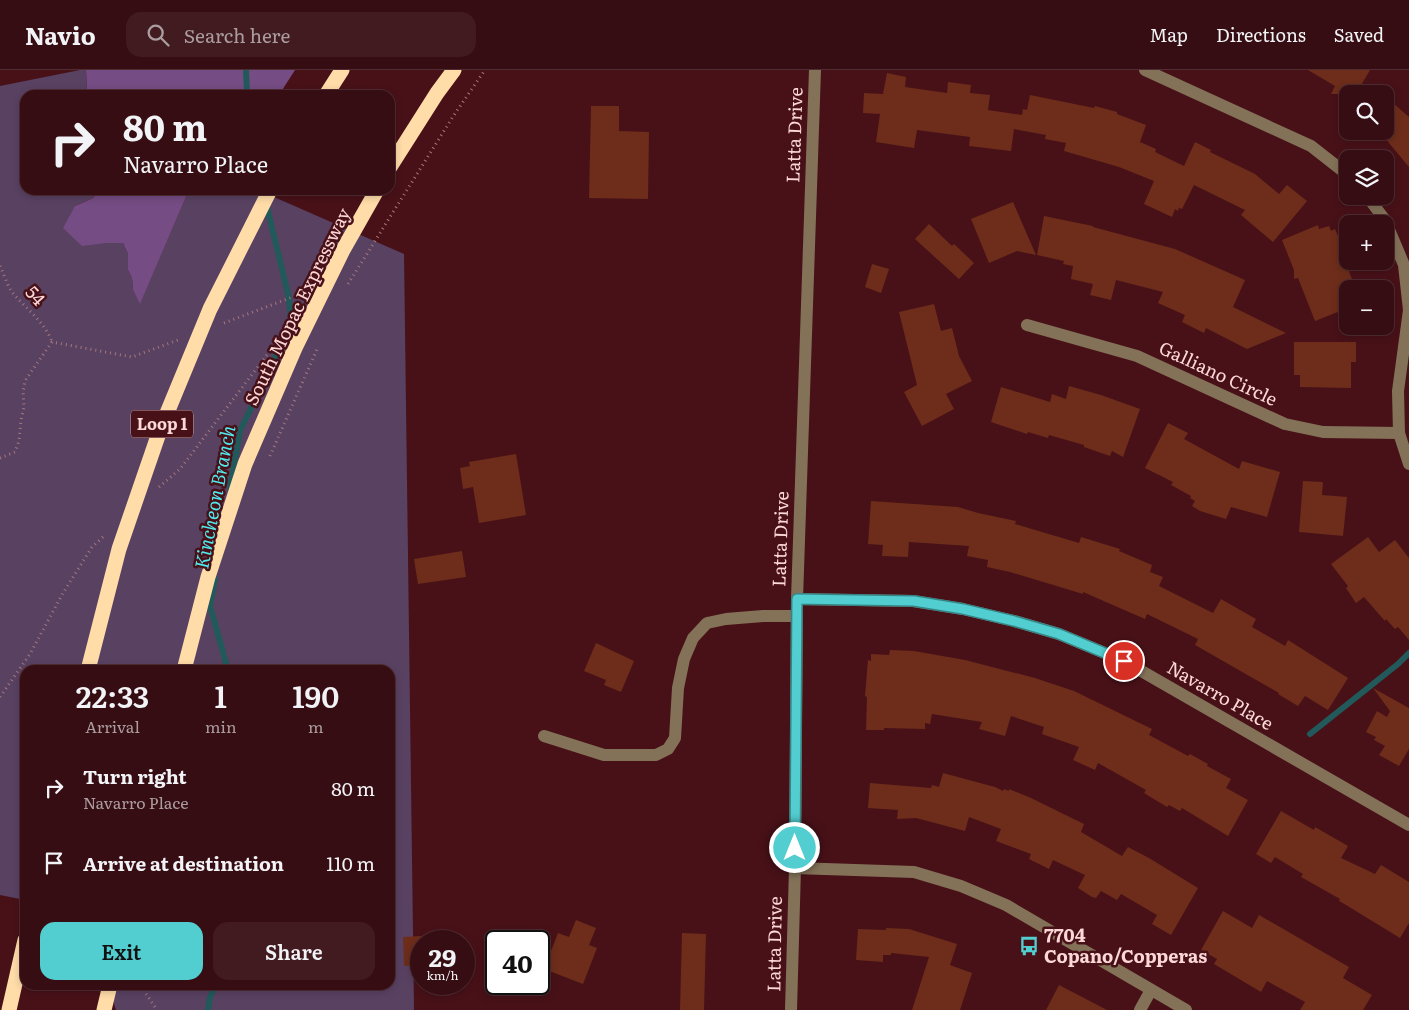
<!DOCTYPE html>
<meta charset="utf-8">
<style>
body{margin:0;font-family:Literata,serif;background:#411b20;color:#f1f3f6;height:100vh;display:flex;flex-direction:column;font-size:19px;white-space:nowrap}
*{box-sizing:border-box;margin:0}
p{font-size:16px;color:#aa9c9f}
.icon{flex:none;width:28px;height:28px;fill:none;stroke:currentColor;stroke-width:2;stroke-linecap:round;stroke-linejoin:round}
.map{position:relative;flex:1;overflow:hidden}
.drawer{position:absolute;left:20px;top:595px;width:375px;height:325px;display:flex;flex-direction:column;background:#360d12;border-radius:15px;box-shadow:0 2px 8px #0003,0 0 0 1px #502d32}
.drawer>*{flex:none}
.hud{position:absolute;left:20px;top:20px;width:375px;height:105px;border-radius:15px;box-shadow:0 2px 8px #0003,0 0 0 1px #502d32;background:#360d12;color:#f1f3f6;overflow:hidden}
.buttons{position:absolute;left:1339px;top:15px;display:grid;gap:10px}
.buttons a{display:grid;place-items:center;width:55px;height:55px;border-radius:10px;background:#360d12;box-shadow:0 2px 8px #0003,0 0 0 1px #502d32;font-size:25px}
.speed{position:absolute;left:410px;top:860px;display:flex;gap:10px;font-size:25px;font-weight:700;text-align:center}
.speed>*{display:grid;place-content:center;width:65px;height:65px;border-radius:50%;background:#360d12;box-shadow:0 2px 8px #0003,0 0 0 1px #502d32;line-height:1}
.speed small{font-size:12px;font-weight:400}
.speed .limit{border:2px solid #111;border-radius:8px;background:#fff;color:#111}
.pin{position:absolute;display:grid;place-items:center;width:42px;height:42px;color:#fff;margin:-21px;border:2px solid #fff;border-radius:50%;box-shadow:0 1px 5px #0007}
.me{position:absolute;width:55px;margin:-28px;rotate:0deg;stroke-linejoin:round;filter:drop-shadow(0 0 4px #0008)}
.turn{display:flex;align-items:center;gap:18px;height:105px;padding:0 20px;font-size:22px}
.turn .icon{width:65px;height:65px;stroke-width:2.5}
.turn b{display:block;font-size:35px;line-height:42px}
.eta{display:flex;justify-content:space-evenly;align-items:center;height:85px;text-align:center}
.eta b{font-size:30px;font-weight:600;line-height:35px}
.button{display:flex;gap:10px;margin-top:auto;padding:10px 20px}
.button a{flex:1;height:58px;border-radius:15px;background:#52cdd0;color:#111;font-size:20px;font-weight:600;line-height:58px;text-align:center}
.button a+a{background:#411b20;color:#f1f3f6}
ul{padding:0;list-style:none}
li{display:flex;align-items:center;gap:15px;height:75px;padding:0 20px}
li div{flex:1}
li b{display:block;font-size:19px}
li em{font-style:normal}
header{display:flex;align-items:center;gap:30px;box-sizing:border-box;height:70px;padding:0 25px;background:#360d12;border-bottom:1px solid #502d32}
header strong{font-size:24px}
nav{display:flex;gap:28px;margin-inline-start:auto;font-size:18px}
.search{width:350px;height:45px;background:#411b20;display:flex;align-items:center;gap:12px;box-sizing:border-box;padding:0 18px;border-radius:15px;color:#aa9c9f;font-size:19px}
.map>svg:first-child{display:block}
.green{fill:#594162}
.forest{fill:#754c83}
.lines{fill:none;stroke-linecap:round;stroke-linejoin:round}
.stream{stroke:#225a5b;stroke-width:6}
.building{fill:#6d2d1a}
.path{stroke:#a6787c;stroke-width:3;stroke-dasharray:1 4;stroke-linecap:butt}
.minor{stroke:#837258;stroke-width:12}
.highway{stroke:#ffdca8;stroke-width:15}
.highway-bridge{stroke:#ffdca8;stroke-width:15}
.route-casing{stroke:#358587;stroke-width:12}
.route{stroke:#52cdd0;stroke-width:9}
.labels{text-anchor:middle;stroke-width:5;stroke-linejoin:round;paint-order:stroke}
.shield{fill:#481118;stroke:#c79c9e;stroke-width:1}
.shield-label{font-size:16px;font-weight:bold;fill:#fdd8d8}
.street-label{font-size:18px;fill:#fdd8d8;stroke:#481118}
.poi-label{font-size:18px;font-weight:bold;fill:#fdd8d8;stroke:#481118;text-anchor:start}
.water-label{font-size:19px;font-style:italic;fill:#50e9ed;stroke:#481118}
</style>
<header>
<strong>Navio</strong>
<div class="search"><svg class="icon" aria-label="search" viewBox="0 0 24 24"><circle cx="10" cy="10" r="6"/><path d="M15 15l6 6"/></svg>Search here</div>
<nav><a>Map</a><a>Directions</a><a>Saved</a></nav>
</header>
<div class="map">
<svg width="1409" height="940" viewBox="0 0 1409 940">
<rect width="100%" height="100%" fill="#481118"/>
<polygon class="green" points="80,0 86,0 87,20 84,25 25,25 25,120 99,120 93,128 75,136 106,173 123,173 128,184 128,200 132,208 133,220 140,233 189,120 258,120 404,184 414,940 116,940 108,915 390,915 390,600 25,600 25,830 0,825 0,16"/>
<g class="forest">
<polygon points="86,0 295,0 279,25 84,25 87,19"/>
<polygon points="99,120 189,120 140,234 133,220 132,208 128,200 128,184 123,173 106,173 82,176 63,158 75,136 93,128"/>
</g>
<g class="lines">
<g class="stream">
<polyline points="246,0 247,25"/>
<polyline points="230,418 240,361 291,254 289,228 266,133"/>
<polyline points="215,509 210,536 228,600"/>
<polyline points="1310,664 1398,594 1409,583"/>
<polyline points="208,940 210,927 216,915"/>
</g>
</g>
<g class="building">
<polygon points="1308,0 1370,0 1356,24 1331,24 1335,16"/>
<polygon points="887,3 906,7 905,17 947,23 948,12 971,15 970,23 990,25 988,40 1022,45 1023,39 1027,40 1030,25 1094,38 1095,36 1117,42 1117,44 1146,55 1140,72 1156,79 1155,82 1184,96 1195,72 1211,80 1210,82 1255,104 1279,124 1287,115 1307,131 1273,172 1241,145 1245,140 1194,115 1182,139 1179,138 1178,141 1175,139 1172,147 1144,134 1154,111 1119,97 1064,81 1066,73 1045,69 1046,65 1014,59 1011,81 969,76 970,67 917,60 914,78 876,72 880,44 863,43 864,23 883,24"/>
<polygon points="1385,26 1409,47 1409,97 1379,61 1395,61 1385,55"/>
<polygon points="591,36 619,36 619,61 649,62 648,129 589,128"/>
<polygon points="1013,132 1036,185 1017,181 989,193 971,149"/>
<polygon points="1044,146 1093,156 1093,157 1175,179 1245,210 1233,237 1286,263 1247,279 1206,258 1204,263 1182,252 1185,245 1158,233 1163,222 1116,210 1111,230 1090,225 1093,214 1071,209 1073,196 1063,194 1064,191 1037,185"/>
<polygon points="929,154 952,176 954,174 974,193 959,209 915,169"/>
<polygon points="1318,155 1319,159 1329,156 1331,161 1335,159 1347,188 1344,189 1356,219 1348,219 1348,238 1315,251 1300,213 1298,208 1294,209 1294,200 1282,170"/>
<polygon points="872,194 889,199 881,223 865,217"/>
<polygon points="934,234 941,261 952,258 959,286 972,311 946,324 954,339 922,356 904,322 917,315 899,242"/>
<polygon points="1294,272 1356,272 1356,292 1351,292 1351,318 1300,317 1300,305 1294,305"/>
<polygon points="1069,316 1101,325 1140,339 1123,387 1112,381 1110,386 1084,377 1084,375 1049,365 1048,368 1028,362 1027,364 991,352 1001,317 1050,332 1052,324 1066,329"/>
<polygon points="1168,353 1188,363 1184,369 1239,399 1242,391 1280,402 1267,447 1231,437 1226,449 1200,441 1192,436 1195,431 1190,428 1191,426 1171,415 1173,412 1145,398"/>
<polygon points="516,384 526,445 479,453 473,417 463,419 460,398 470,396 469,392"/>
<polygon points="1303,411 1323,412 1322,425 1347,427 1343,466 1299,462"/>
<polygon points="871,431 958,437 978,443 1016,451 1015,454 1079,473 1081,467 1120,479 1119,481 1152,495 1150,502 1163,507 1159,516 1213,543 1221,529 1256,549 1252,557 1285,576 1288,570 1348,608 1328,640 1305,626 1298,636 1278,624 1279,623 1195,575 1198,569 1147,544 1145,549 1083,522 1083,524 1010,502 987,497 988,490 967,486 969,476 909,472 908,487 882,486 883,475 868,474"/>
<polygon points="1368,467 1379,482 1395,470 1409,488 1409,570 1398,557 1395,559 1386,549 1385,551 1364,527 1356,533 1346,518 1348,516 1331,494"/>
<polygon points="462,481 466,507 418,514 414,489"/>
<polygon points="596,573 634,591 621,622 604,615 606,610 584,601"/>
<polygon points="890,580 914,581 965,590 1035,608 1074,621 1152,659 1149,665 1188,686 1190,684 1208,694 1207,696 1231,709 1226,718 1248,730 1228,766 1182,738 1180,741 1169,735 1167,737 1144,723 1146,720 1098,693 1095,700 1073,690 1079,677 1042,664 1044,657 1011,646 1005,666 979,659 982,652 932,644 930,654 925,653 925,659 884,658 884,660 866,660 867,627 865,626 868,590 871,591 871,584 889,585"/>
<polygon points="1373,618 1409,638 1409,679 1399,696 1379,685 1385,676 1374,670 1376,667 1366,662 1377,641 1387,647 1390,641"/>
<polygon points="943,703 995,717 1003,721 1004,719 1009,721 1009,719 1031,728 1084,754 1081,762 1122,786 1128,777 1149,788 1198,818 1171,865 1152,854 1157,845 1121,824 1117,830 1101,821 1096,828 1092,827 1078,818 1085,805 1053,790 1049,799 1029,789 1031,784 996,771 1001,759 969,747 965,761 916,748 897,749 898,740 868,738 870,713 931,718 932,715 939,717"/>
<polygon points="1281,741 1314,760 1315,757 1348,776 1341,788 1375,804 1381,795 1409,812 1409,853 1400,868 1346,835 1339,831 1340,829 1301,807 1303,804 1275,787 1271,793 1256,784"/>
<polygon points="1223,841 1252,858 1259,845 1349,897 1343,908 1372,925 1363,940 1300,940 1305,932 1267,911 1261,922 1214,894 1217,889 1201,880"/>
<polygon points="576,850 596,858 589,875 597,878 583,914 544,899 558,863 569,867"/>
<polygon points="886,858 909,859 957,874 950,895 972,903 960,940 912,940 929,887 891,883 891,885 883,885 883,892 856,890 858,859 886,860"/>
<polygon points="682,863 706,864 704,940 680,940"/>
<polygon points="421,866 421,895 404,896 403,867"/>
<polygon points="1059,915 1107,940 1046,940"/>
</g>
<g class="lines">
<g class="path">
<path d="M0,196C4,204 7,215 12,222C25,238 45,252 52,272"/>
<polyline points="348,214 454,45 485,0"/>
<polyline points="224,253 303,223"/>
<polyline points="270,386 318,277"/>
<polyline points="0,388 15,382 19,371 21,350 24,337 23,322 25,311 33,299 52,272 132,287 178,270"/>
<polyline points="159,417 180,399 276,273"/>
<polyline points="0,627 30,584 63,523 92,477 104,466"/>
<polyline points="142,915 142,918 157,940"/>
</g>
<g class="minor">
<polyline points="1145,0 1311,76 1348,105"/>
<polyline points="1367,126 1385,150 1404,195 1409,240 1398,321 1399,363 1409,394"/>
<polyline points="1027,255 1137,286 1285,354 1323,362 1399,363"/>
<polyline points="797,529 913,531 963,539 1014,551 1059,564 1124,591 1409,755"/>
<polyline points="544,666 604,685 656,685 668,679 675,668 678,618 684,589 693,568 707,553 726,549 763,546 797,546"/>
<polyline points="795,798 914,802 961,816 1006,835 1186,940"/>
<polyline points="791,940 795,798 797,529 815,0"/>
<polyline points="1140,940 1151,920"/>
</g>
<g class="highway">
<polyline points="326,25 342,0"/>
<polyline points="390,97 437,23 454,0"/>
<polyline points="9,940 25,870"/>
<polyline points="104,940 110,915"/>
</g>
<g class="highway-bridge">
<polyline points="88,600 119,479 160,360 210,239 270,120"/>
<polyline points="184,600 208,507 245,394 295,278 343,180 377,120"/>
</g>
</g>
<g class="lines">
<defs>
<polyline id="route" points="795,778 797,529 914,531 963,539 1014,551 1059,564 1124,591"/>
</defs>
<use href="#route" class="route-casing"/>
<use href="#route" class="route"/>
</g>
<defs>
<symbol id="bus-bare" viewBox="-9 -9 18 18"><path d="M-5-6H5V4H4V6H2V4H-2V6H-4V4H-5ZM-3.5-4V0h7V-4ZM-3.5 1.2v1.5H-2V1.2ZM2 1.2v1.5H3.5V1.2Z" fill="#52cdd0" stroke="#481118" stroke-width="2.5" paint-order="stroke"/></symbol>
</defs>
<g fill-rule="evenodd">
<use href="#bus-bare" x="1015" y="862" width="28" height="28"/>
</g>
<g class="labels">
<rect class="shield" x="131" y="340.5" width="62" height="27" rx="4"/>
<g class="shield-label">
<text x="162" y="360">Loop 1</text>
</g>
<g class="street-label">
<text transform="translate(795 65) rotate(-88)" y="6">Latta Drive</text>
<text transform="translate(35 226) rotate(48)" y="6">54</text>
<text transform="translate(298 237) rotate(-64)" y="6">South Mopac Expressway</text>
<text transform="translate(1218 304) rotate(25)" y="6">Galliano Circle</text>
<text transform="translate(781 469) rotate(-88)" y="6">Latta Drive</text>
<text transform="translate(1220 626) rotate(30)" y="6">Navarro Place</text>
<text transform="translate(775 874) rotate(-89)" y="6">Latta Drive</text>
</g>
<g class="poi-label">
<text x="1044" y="872">7704<tspan x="1044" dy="21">Copano/Copperas</tspan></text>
</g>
<g class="water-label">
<text transform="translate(215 427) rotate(-79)" y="7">Kincheon Branch</text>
</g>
</g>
</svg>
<div class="buttons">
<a><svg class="icon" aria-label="search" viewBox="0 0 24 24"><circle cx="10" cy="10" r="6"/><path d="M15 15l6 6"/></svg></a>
<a><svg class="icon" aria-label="layers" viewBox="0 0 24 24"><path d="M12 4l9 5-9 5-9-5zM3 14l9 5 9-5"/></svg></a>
<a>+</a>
<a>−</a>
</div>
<div class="speed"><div>29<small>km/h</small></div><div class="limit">40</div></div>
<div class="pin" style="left:1124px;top:591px;background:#d93025"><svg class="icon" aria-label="arrive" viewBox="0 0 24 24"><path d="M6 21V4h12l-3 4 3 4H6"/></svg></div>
<svg class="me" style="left:795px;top:778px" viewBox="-20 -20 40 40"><circle r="17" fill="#52cdd0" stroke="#fff" stroke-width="3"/><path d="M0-11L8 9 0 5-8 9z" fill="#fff"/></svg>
<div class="hud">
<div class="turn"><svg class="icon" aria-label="right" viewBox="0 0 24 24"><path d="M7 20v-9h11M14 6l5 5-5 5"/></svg><div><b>80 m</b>Navarro Place</div></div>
</div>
<section class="drawer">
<div class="eta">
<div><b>22:33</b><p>Arrival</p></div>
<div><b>1</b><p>min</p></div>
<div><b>190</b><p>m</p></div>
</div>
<ul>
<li><svg class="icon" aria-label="right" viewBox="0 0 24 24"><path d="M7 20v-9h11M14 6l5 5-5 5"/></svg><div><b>Turn right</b><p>Navarro Place</p></div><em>80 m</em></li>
<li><svg class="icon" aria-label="arrive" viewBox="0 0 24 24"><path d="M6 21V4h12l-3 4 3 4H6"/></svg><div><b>Arrive at destination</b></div><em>110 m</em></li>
</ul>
<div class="button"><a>Exit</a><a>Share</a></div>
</section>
</div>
